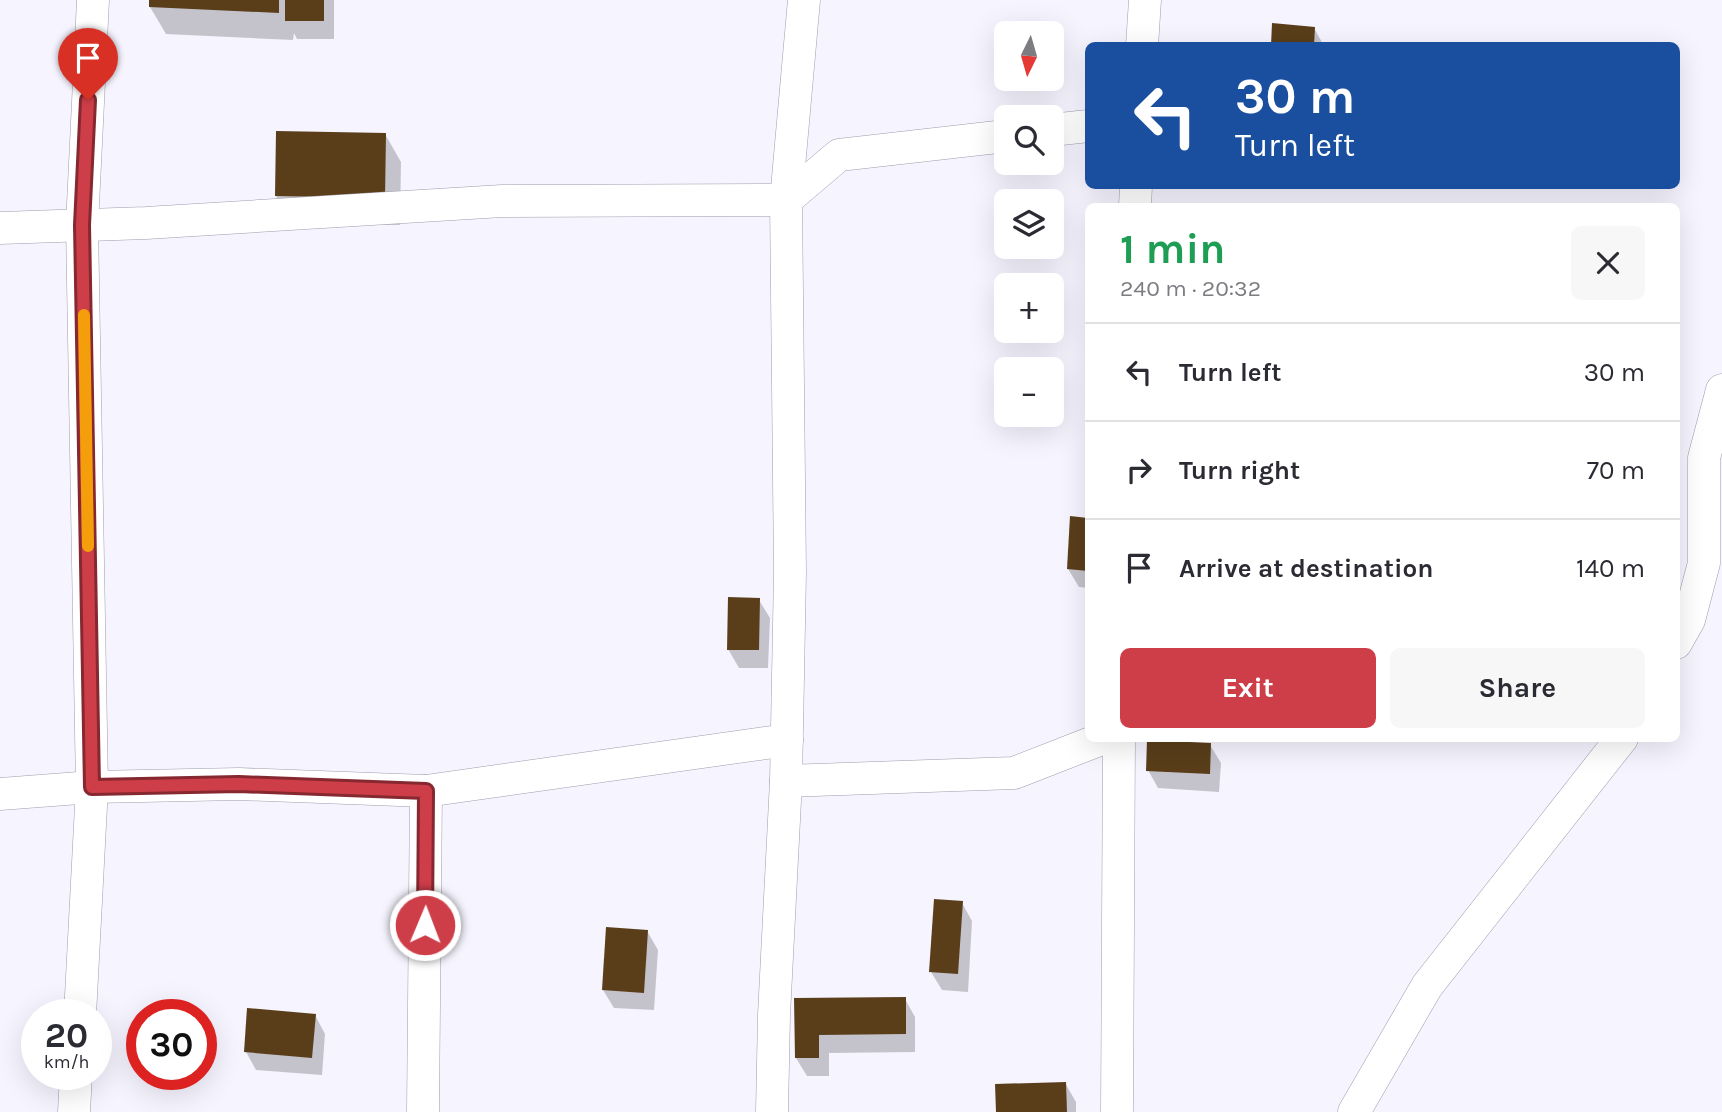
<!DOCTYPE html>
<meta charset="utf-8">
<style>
body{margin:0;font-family:Karla,sans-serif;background:#f7f7f7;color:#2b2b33;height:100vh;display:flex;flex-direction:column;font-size:26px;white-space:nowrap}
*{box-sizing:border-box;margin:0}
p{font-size:23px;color:#7c7c81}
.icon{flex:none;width:38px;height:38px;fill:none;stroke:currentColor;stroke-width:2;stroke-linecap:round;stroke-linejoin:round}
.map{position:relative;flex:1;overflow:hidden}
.side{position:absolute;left:1085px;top:203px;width:595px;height:539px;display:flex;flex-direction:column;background:#fff;border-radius:10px;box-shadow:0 7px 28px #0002}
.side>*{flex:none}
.guide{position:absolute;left:1085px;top:42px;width:595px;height:147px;border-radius:10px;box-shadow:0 7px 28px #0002;background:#1a4fa0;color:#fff;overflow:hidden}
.needle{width:46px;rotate:185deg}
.tools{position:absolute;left:994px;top:21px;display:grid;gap:14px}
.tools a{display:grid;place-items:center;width:70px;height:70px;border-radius:10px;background:#fff;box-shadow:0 7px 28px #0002;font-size:35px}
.speed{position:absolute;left:21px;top:999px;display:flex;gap:14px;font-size:35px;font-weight:700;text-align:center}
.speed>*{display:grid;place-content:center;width:91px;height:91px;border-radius:50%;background:#fff;box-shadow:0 7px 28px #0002;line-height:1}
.speed small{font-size:18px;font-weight:400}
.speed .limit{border:10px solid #d22;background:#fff;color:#111}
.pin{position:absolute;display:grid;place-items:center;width:60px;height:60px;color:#fff;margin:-72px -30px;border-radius:50% 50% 50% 0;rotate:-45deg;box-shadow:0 0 7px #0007}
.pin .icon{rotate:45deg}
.me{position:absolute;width:77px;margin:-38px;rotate:1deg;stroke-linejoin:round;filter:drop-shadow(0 0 5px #0008)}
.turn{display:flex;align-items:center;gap:24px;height:147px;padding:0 35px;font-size:32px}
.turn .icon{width:91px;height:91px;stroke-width:2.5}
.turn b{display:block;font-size:49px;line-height:60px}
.round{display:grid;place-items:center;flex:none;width:74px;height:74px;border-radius:10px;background:#f7f7f7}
.overview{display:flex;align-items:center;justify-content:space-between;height:119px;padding:0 35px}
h1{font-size:42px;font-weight:700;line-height:52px;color:#1e9e55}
.cta{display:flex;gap:14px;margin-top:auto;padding:14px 35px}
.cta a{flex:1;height:80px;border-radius:10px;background:#ce3e49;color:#fff;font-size:28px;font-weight:700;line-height:80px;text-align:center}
.cta a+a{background:#f7f7f7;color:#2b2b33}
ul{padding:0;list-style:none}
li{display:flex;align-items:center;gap:21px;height:98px;padding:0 35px;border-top:2px solid #e1e1e2}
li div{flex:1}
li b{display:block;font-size:26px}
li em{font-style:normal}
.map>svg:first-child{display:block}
.shadow{fill:#0003}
.building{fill:#5a3e1a}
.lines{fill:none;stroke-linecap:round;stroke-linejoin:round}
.street-casing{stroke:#a09cad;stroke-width:33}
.street{stroke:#fff;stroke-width:32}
.route-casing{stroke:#86282f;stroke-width:18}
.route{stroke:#ce3e49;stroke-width:12}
.slow{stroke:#f59e0b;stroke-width:12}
</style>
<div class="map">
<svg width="1722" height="1112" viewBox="0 0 1722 1112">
<rect width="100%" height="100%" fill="#f6f4fe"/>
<g class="shadow">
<polygon points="151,0 334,0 334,39 297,39 294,33 293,40 166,34 150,7"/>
<polygon points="1314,28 1324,46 1273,46"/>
<polygon points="385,134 401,162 400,225 292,223 276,196"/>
<polygon points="1072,518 1088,520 1088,588 1079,587 1068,569"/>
<polygon points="759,600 770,618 768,668 739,668 728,649"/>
<polygon points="1210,745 1221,763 1219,792 1158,788 1148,770"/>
<polygon points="962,903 972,921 968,992 942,990 931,972"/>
<polygon points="647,931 658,950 654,1010 614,1008 603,990"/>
<polygon points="905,999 915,1017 915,1052 829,1053 829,1076 807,1076 796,1058 796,1000"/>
<polygon points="315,1015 325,1034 322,1075 256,1070 246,1052"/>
<polygon points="1065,1083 1076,1102 1076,1112 998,1112"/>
</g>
<g class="building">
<polygon points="149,0 279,0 279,13 149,7"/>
<rect x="285" y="0" width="39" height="21"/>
<polygon points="1272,23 1315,27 1314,46 1271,46"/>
<polygon points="276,131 386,133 385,198 275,196"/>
<polygon points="1070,516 1088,518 1088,571 1067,569"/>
<polygon points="728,597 760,598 759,650 727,650"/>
<polygon points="1147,740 1211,743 1210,774 1146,771"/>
<polygon points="934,899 963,901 958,974 929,972"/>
<polygon points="606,927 648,930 644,993 602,990"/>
<polygon points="906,997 906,1034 819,1035 819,1058 795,1058 794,998"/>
<polygon points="247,1008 316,1014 312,1058 244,1052"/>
<polygon points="1066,1082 1067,1112 996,1112 995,1084"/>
</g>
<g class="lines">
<defs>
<g id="street">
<polyline points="1142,46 1145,0"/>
<polyline points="1052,130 1088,126"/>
<polyline points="1135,206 1136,186"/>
<polyline points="0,228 146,223 502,201 786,200 839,155 1006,136"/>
<polyline points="1676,643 1689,620 1704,563 1704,458 1722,390"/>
<polyline points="786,781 1014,773 1104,738"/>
<polyline points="0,794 92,787 239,784 426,791 787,740"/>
<polyline points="80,1015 92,787 82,225 93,0"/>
<polyline points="74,1112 76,1074"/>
<polyline points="423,1112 426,791"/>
<polyline points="772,1112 774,1015 786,781 790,572 786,200 804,0"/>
<polyline points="1117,1112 1119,738"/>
<polyline points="1354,1112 1427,986 1622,738"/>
</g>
</defs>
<use href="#street" class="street-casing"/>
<use href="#street" class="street"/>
</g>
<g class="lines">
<defs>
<polyline id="route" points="88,100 82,225 92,787 239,784 426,791 425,925"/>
</defs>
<use href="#route" class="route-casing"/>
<use href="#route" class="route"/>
<polyline class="slow" points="84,315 88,546"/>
</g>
</svg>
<div class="tools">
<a><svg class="needle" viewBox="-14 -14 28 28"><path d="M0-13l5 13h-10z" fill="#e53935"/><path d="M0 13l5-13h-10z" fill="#7c7c81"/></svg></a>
<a><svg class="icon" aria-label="search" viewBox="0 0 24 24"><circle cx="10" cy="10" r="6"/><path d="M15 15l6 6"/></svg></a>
<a><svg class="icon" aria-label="layers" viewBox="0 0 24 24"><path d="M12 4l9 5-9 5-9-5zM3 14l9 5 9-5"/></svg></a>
<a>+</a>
<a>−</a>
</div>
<div class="speed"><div>20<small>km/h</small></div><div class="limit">30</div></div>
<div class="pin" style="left:88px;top:100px;background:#d93025"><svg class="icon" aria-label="arrive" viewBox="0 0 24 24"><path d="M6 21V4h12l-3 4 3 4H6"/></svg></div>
<svg class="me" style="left:425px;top:925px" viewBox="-20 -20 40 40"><circle r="17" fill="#ce3e49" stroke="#fff" stroke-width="3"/><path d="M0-11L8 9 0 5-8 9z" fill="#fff"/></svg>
<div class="guide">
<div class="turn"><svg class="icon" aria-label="left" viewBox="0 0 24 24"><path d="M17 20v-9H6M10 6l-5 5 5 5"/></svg><div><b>30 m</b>Turn left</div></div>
</div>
<section class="side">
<div class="overview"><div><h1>1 min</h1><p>240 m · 20:32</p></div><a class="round"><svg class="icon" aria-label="close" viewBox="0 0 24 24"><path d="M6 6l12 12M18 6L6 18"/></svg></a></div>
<ul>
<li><svg class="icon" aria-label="left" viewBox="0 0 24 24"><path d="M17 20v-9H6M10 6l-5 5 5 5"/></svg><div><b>Turn left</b></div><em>30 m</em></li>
<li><svg class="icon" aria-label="right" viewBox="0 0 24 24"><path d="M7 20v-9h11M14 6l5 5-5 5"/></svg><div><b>Turn right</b></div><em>70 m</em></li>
<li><svg class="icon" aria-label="arrive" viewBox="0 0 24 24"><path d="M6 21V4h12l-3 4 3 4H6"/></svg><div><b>Arrive at destination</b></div><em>140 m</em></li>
</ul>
<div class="cta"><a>Exit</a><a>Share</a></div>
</section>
</div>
